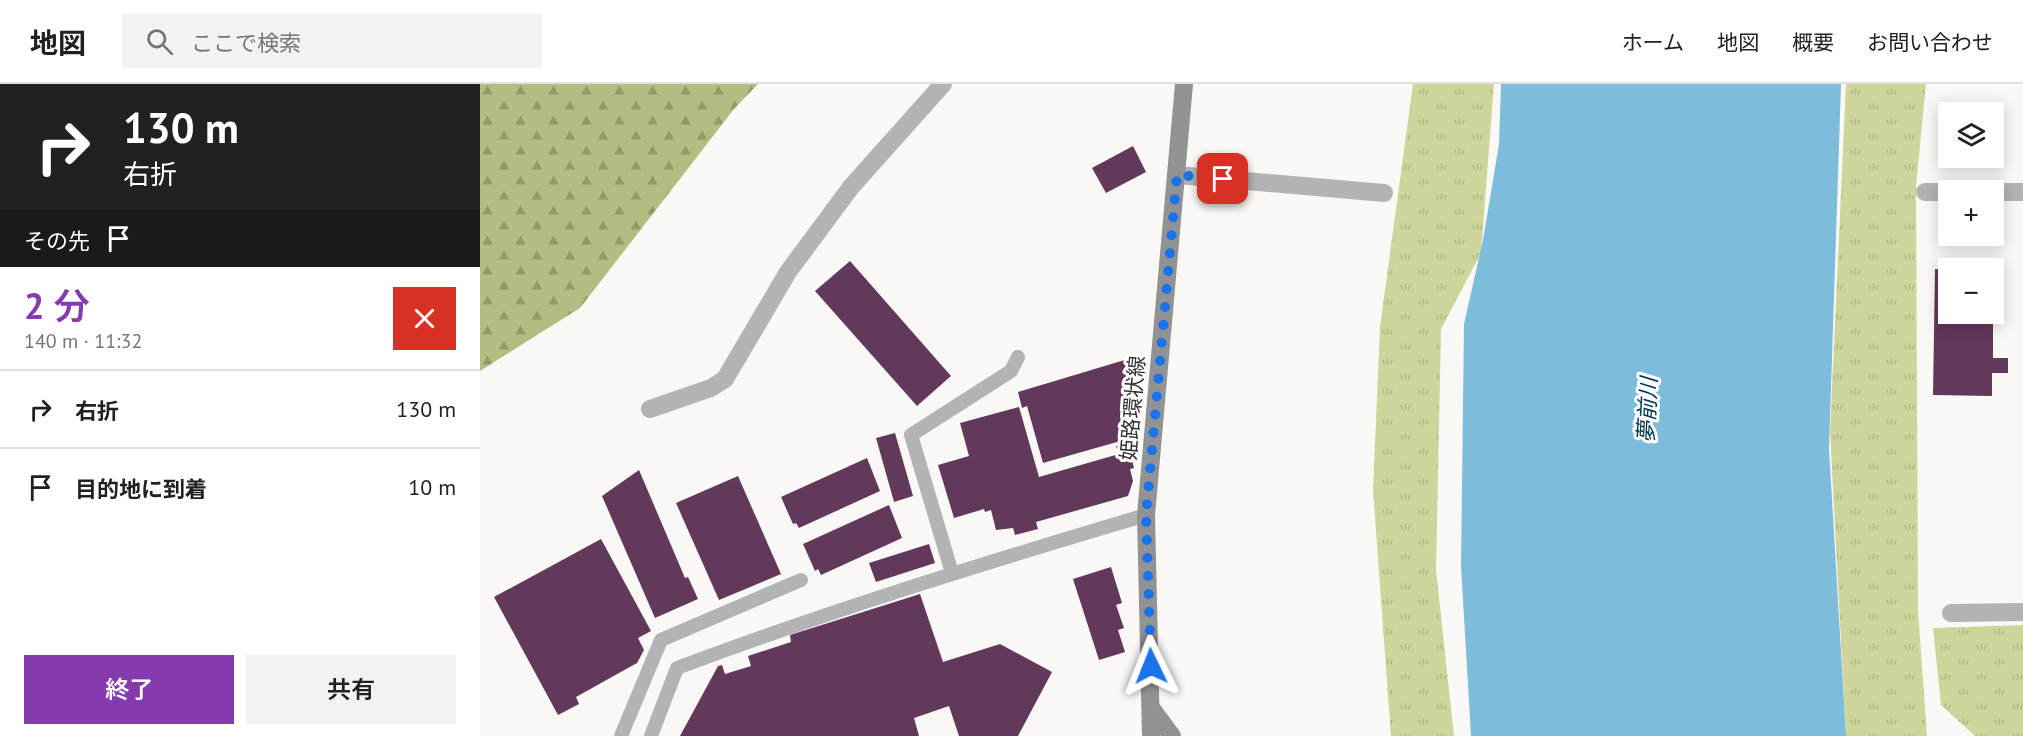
<!DOCTYPE html>
<html lang="ja">
<meta charset="utf-8">
<style>
body{margin:0;font-family:"PT Sans","Noto Sans JP",sans-serif;background:#f2f2f2;color:#202124;height:100vh;display:flex;flex-direction:column;font-size:22px;white-space:nowrap}
*{box-sizing:border-box;margin:0}
p{font-size:20px;color:#757577}
.icon{flex:none;width:33px;height:33px;fill:none;stroke:currentColor;stroke-width:2;stroke-linecap:round;stroke-linejoin:round}
.map{position:relative;flex:1;overflow:hidden}
.details{display:flex;flex-direction:column;background:#fff;width:480px}
.details>*{flex:none}
.top-card{background:#202124;color:#fff;overflow:hidden}
.tools{position:absolute;left:1458px;top:18px;display:grid;gap:12px}
.tools a{display:grid;place-items:center;width:66px;height:66px;border-radius:0px;background:#fff;box-shadow:0 3px 15px #0003;font-size:30px}
.pin{position:absolute;display:grid;place-items:center;width:51px;height:51px;color:#fff;margin:-26px;border-radius:12px;box-shadow:0 3px 9px #0006}
.me{position:absolute;width:66px;margin:-33px;rotate:358deg;stroke-linejoin:round;filter:drop-shadow(0 0 4px #0008)}
.turn{display:flex;align-items:center;gap:21px;height:126px;padding:0 24px;font-size:27px}
.turn .icon{width:78px;height:78px;stroke-width:2.5}
.turn b{display:block;font-size:42px;line-height:51px}
.then{display:flex;align-items:center;height:57px;padding:0 24px;background:#0003;gap:12px;font-size:22px}
.round{display:grid;place-items:center;flex:none;width:63px;height:63px;border-radius:0px;background:#f2f2f2}
.headline{display:flex;align-items:center;justify-content:space-between;height:102px;padding:0 24px}
h1{font-size:36px;font-weight:600;line-height:45px;color:#853bad}
.cta{display:flex;gap:12px;margin-top:auto;padding:12px 24px}
.cta a{flex:1;height:69px;border-radius:0px;background:#853bad;color:#fff;font-size:24px;font-weight:600;line-height:69px;text-align:center}
.cta a+a{background:#f2f2f2;color:#202124}
ul{padding:0;list-style:none}
li{display:flex;align-items:center;gap:18px;height:78px;padding:0 24px;border-top:2px solid #e0e0e0}
li div{flex:1}
li b{display:block;font-size:22px}
li em{font-style:normal}
header{display:flex;align-items:center;gap:36px;box-sizing:border-box;height:84px;padding:0 30px;background:#fff;border-bottom:2px solid #e0e0e0}
header strong{font-size:28px}
nav{display:flex;gap:33px;margin-inline-start:auto;font-size:21px}
.search{width:420px;height:54px;background:#f2f2f2;display:flex;align-items:center;gap:15px;box-sizing:border-box;padding:0 21px;border-radius:0px;color:#757577;font-size:22px}
main{display:flex;flex:1;min-height:0}
.map>svg:first-child{display:block}
.forest{fill:url(#forest-firs)}
.park{fill:url(#park-tufts)}
.water{fill:#7dbcdb}
.building{fill:#62385b}
.lines{fill:none;stroke-linecap:round;stroke-linejoin:round}
.lane{stroke:#b3b3b5;stroke-width:14}
.street{stroke:#b3b3b5;stroke-width:18}
.secondary{stroke:#919294;stroke-width:18}
.route{stroke:#1a73e8;stroke-width:10;stroke-dasharray:0 18}
.labels{text-anchor:middle;stroke-width:6;stroke-linejoin:round;paint-order:stroke}
.street-label{font-size:21px;fill:#323130;stroke:#fff}
.water-label{font-size:22px;font-style:italic;fill:#00394f;stroke:#fff}
</style>
<header>
<strong>地図</strong>
<div class="search"><svg class="icon" aria-label="search" viewBox="0 0 24 24"><circle cx="10" cy="10" r="6"/><path d="M15 15l6 6"/></svg>ここで検索</div>
<nav><a>ホーム</a><a>地図</a><a>概要</a><a>お問い合わせ</a></nav>
</header>
<main>
<section class="details">
<div class="top-card">
<div class="turn"><svg class="icon" aria-label="right" viewBox="0 0 24 24"><path d="M7 20v-9h11M14 6l5 5-5 5"/></svg><div><b>130 m</b>右折</div></div>
<div class="then">その先<svg class="icon" aria-label="arrive" viewBox="0 0 24 24"><path d="M6 21V4h12l-3 4 3 4H6"/></svg></div>
</div>
<div class="headline"><div><h1>2 分</h1><p>140 m · 11:32</p></div><a class="round" style="background:#d93025;color:#fff"><svg class="icon" aria-label="close" viewBox="0 0 24 24"><path d="M6 6l12 12M18 6L6 18"/></svg></a></div>
<ul>
<li><svg class="icon" aria-label="right" viewBox="0 0 24 24"><path d="M7 20v-9h11M14 6l5 5-5 5"/></svg><div><b>右折</b></div><em>130 m</em></li>
<li><svg class="icon" aria-label="arrive" viewBox="0 0 24 24"><path d="M6 21V4h12l-3 4 3 4H6"/></svg><div><b>目的地に到着</b></div><em>10 m</em></li>
</ul>
<div class="cta"><a>終了</a><a>共有</a></div>
</section>
<div class="map">
<svg width="1543" height="652" viewBox="0 0 1543 652">
<defs>
<pattern id="forest-firs" width="22" height="20" patternUnits="userSpaceOnUse" patternTransform="scale(1.5)"><rect width="22" height="20" fill="#b6bb81"/><path d="M5 1l3.5 6h-7zM16 11l3.5 6h-7z" fill="#95996a"/></pattern>
<pattern id="park-tufts" width="24" height="20" patternUnits="userSpaceOnUse" patternTransform="scale(1.5)"><rect width="24" height="20" fill="#cfd49a"/><path d="M3 7l-1-3M5 7V3M7 7l1-3M15 17l-1-3M17 17v-4M19 17l1-3" fill="none" stroke="#b2b685"/></pattern>
</defs>
<rect width="100%" height="100%" fill="#f9f8f5"/>
<polygon class="forest" points="0,0 278,0 254,25 100,224 0,287"/>
<g class="park">
<polygon points="933,0 1014,0 1001,169 961,245 956,486 974,652 911,652 893,406 900,243"/>
<polygon points="1366,0 1446,0 1436,102 1438,527 1447,652 1366,652 1350,347"/>
<polygon points="1543,541 1543,652 1495,652 1461,621 1453,544"/>
</g>
<polygon class="water" points="1021,0 1361,0 1349,365 1366,652 991,652 981,482 984,240 1003,156 1019,60"/>
<g class="building">
<polygon points="653,62 666,88 626,109 612,84"/>
<polygon points="370,177 471,292 437,322 335,207"/>
<polygon points="1455,185 1468,186 1468,230 1513,230 1513,274 1528,274 1528,289 1512,289 1512,312 1453,311"/>
<polygon points="648,275 644,356 563,379 547,322 542,324 538,308"/>
<polygon points="539,323 559,393 639,370 636,362 648,360 654,384 650,385 653,397 648,412 556,438 558,445 535,451 533,444 516,446 511,426 505,428 504,425 474,434 458,381 489,372 480,339"/>
<polygon points="415,349 433,412 414,418 396,354"/>
<polygon points="387,374 400,407 319,444 316,439 313,440 301,413"/>
<polygon points="159,386 205,494 208,493 218,515 175,534 122,412"/>
<polygon points="258,392 301,490 239,516 196,419"/>
<polygon points="409,421 422,454 341,491 338,485 335,487 323,460"/>
<polygon points="121,455 171,547 158,554 164,566 157,579 96,613 99,620 78,631 14,513"/>
<polygon points="449,460 455,479 396,498 389,479"/>
<polygon points="631,483 642,519 636,521 644,544 638,546 645,568 619,576 593,495"/>
<polygon points="440,510 463,578 520,560 572,588 538,652 479,652 469,622 434,634 439,652 200,652 238,582 242,581 245,590 271,582 268,572 311,558 310,551"/>
</g>
<g class="lines">
<g class="lane">
<polyline points="472,489 431,351 531,287 538,273"/>
<polyline points="141,652 181,556 321,496"/>
<path d="M171,652L197,584C351,526 508,478 666,431"/>
</g>
<g class="street">
<polyline points="697,91 904,109"/>
<polyline points="1445,108 1468,108"/>
<polyline points="1514,108 1543,108"/>
<polyline points="170,325 231,304 245,295 308,188 371,103 463,0"/>
<polyline points="1471,529 1543,528"/>
</g>
<g class="secondary">
<polyline points="672,625 692,652"/>
<polyline points="671,652 666,431 704,0"/>
</g>
</g>
<g class="lines">
<polyline class="route" points="671,582 666,431 697,91 743,95"/>
</g>
<g class="labels">
<g class="street-label">
<text transform="translate(653 324) rotate(-85)" y="7">姫路環状線</text>
</g>
<g class="water-label">
<text transform="translate(1167 326) rotate(-87)" y="8">夢前川</text>
</g>
</g>
</svg>
<div class="tools">
<a><svg class="icon" aria-label="layers" viewBox="0 0 24 24"><path d="M12 4l9 5-9 5-9-5zM3 14l9 5 9-5"/></svg></a>
<a>+</a>
<a>−</a>
</div>
<div class="pin" style="left:743px;top:95px;background:#d93025"><svg class="icon" aria-label="arrive" viewBox="0 0 24 24"><path d="M6 21V4h12l-3 4 3 4H6"/></svg></div>
<svg class="me" style="left:671px;top:582px" viewBox="-20 -20 40 40"><path d="M0-17L14 15 0 8-14 15z" fill="#1a73e8" stroke="#fff" stroke-width="4"/></svg>
</div>
</main>
